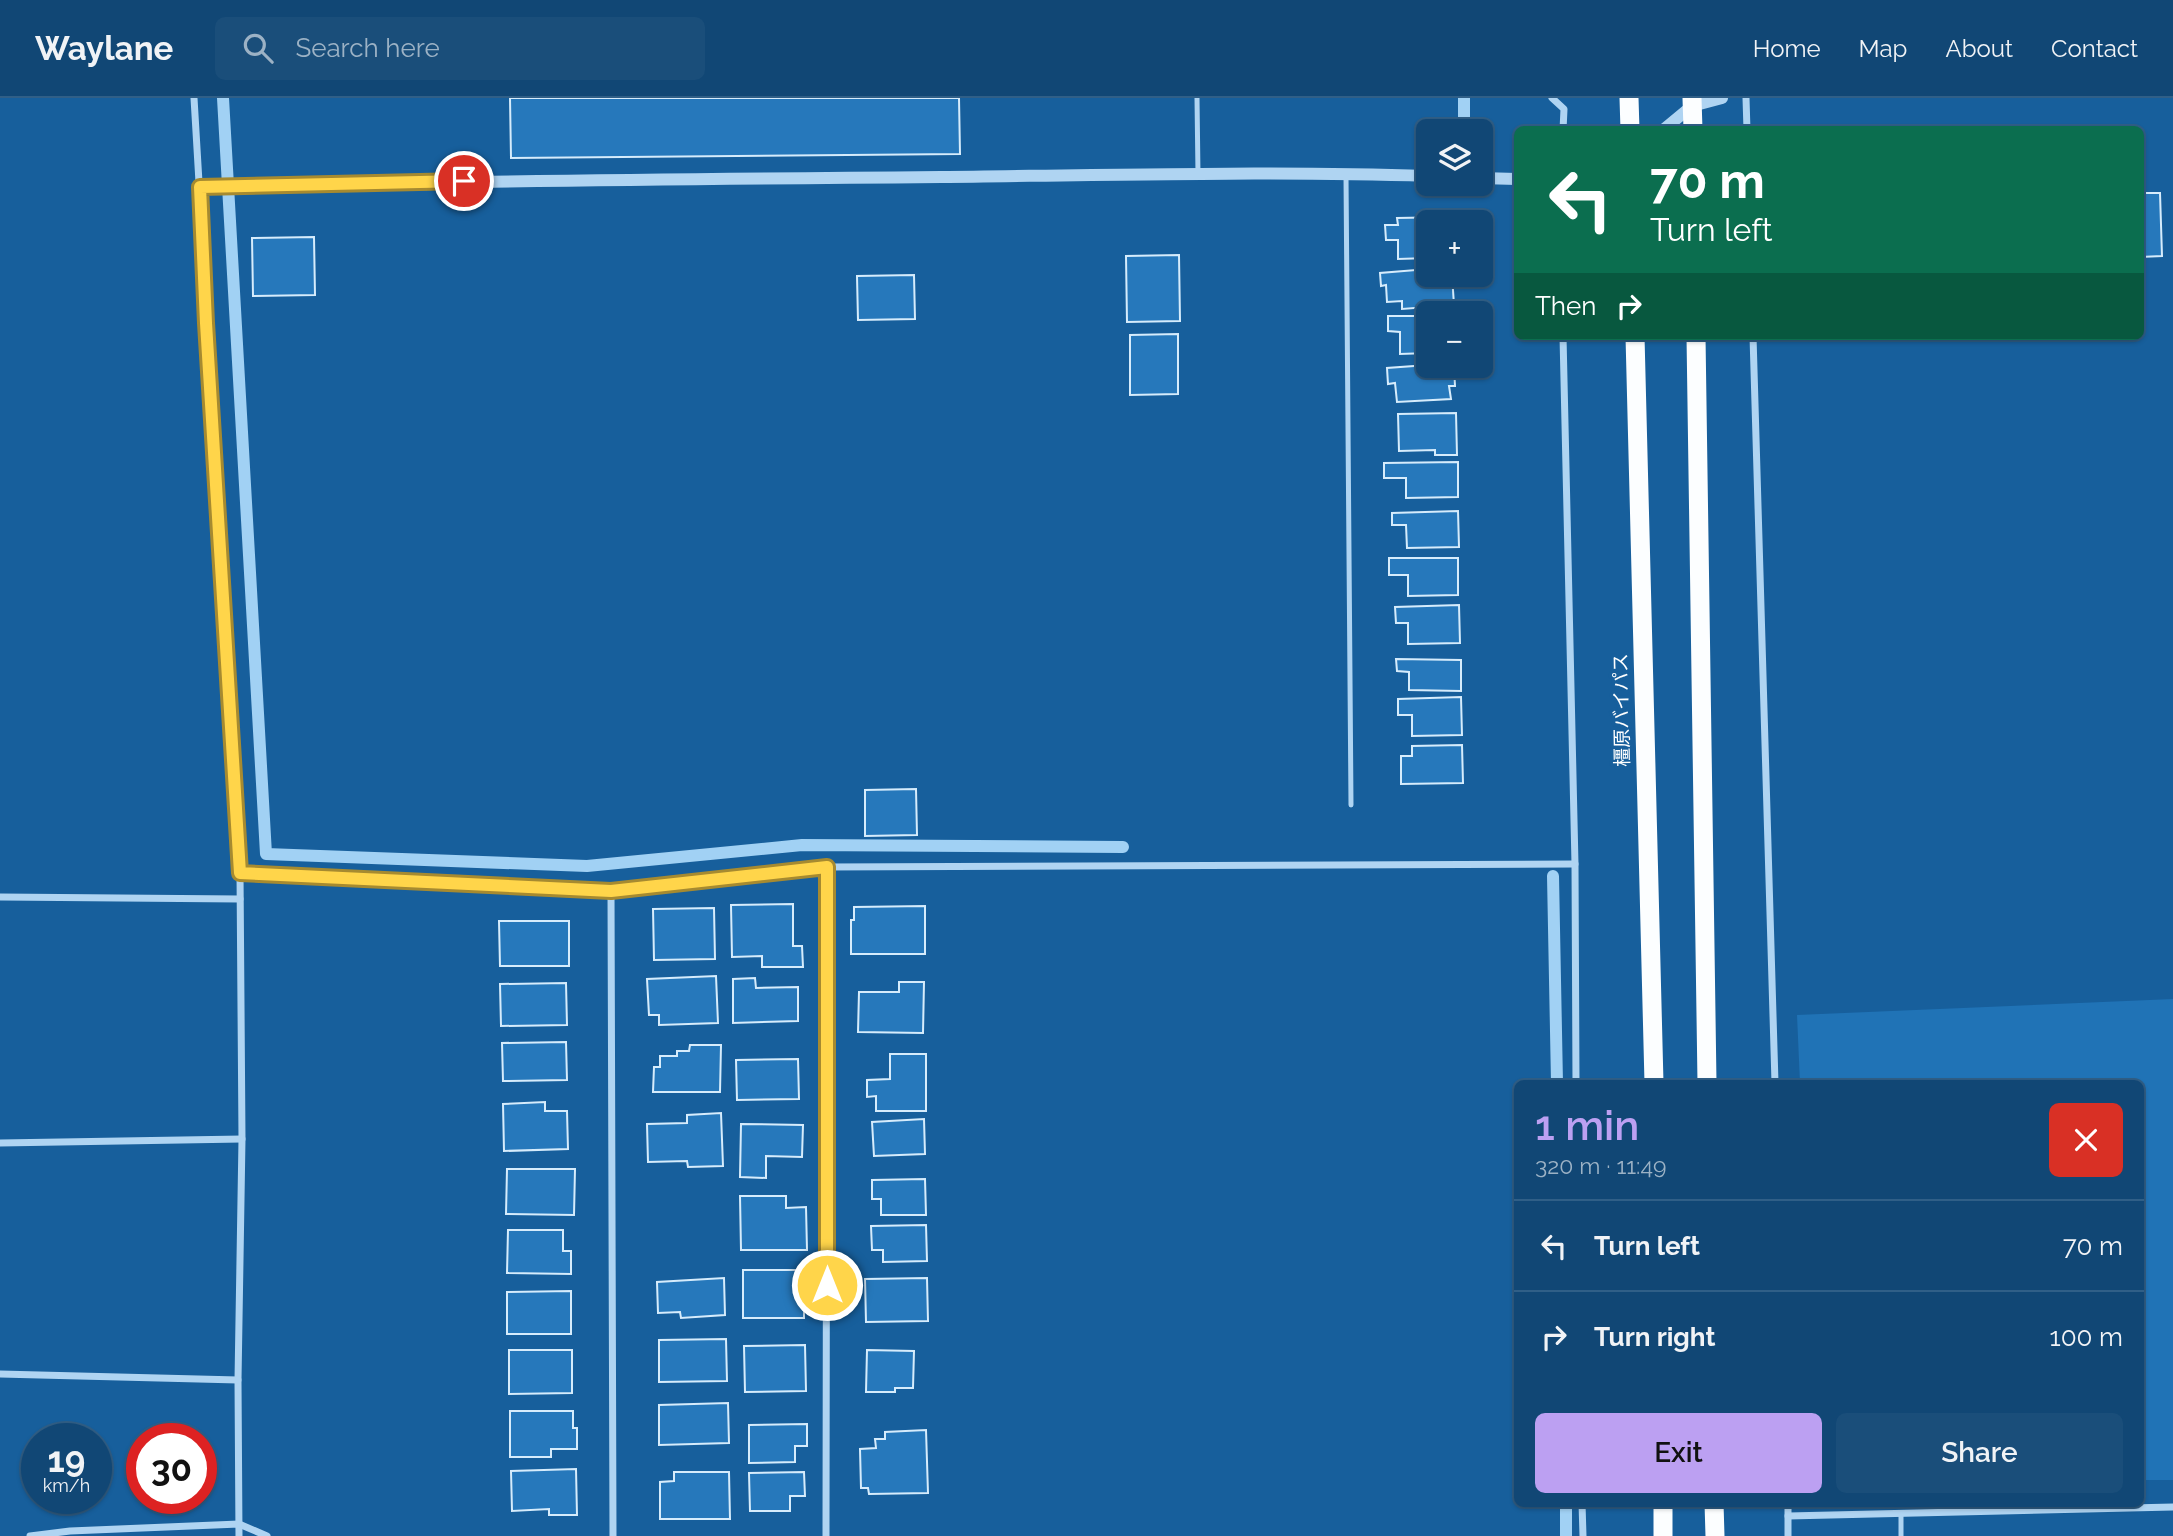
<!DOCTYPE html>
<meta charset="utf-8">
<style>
body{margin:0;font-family:Raleway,"Noto Sans JP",sans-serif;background:#1a4e7a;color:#f1f3f6;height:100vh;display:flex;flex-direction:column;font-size:26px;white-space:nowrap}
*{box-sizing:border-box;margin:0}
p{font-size:23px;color:#9cb2c5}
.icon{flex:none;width:38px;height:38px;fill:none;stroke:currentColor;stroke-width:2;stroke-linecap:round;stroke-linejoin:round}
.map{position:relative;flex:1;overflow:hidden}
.drawer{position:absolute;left:1514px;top:982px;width:630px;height:427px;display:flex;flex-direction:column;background:#114775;border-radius:10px;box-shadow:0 2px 5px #0004,0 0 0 2px #305f87}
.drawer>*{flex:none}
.top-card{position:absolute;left:1514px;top:28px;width:630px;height:214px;border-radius:10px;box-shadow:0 2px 5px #0004,0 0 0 2px #305f87;background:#0b6e4f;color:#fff;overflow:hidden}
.buttons{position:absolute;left:1416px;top:21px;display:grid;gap:14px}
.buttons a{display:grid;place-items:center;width:77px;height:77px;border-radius:10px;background:#114775;box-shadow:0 2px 5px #0004,0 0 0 2px #305f87;font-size:35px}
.speed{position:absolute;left:21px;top:1325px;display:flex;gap:14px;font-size:35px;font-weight:700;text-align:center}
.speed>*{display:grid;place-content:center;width:91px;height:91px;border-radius:50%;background:#114775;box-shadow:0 2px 5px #0004,0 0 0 2px #305f87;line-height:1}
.speed small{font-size:18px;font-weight:400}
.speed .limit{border:10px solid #d22;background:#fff;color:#111}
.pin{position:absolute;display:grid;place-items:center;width:60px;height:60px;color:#fff;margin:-30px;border:4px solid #fff;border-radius:50%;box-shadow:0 2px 7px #0007}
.me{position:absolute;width:77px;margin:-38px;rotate:0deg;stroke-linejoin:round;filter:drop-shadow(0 0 5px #0008)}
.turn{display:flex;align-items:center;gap:24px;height:147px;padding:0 21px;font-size:32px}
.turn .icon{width:91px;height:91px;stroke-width:2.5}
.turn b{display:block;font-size:49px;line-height:60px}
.then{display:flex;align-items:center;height:66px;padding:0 21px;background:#0003;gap:14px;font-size:26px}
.round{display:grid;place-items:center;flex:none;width:74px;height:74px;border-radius:10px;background:#1a4e7a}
.headline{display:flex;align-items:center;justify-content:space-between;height:119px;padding:0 21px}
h1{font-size:42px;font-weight:600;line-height:52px;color:#bca0f2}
.action{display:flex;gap:14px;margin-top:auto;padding:14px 21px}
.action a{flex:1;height:80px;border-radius:10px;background:#bca0f2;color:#111;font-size:28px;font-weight:600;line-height:80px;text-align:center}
.action a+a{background:#1a4e7a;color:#f1f3f6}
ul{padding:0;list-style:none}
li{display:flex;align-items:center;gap:21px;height:91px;padding:0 21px;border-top:2px solid #305f87}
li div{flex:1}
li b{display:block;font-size:26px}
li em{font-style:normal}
header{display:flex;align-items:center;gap:42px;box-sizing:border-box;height:98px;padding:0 35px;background:#114775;border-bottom:2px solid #305f87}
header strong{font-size:33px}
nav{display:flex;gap:38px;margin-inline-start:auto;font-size:24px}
.search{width:490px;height:63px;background:#1a4e7a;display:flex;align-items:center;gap:18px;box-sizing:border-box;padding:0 24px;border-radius:10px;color:#9cb2c5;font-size:26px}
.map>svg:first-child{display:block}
.garden{fill:#2073b6}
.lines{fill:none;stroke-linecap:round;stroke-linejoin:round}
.stream{stroke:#a1d1f4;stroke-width:12}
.building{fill:#2678bb;stroke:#d6ecfc;stroke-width:2}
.service{stroke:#afd4f2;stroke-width:5}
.minor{stroke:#afd4f2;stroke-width:7}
.tertiary{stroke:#afd4f2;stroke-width:12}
.trunk{stroke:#fcfeff;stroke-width:19}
.route-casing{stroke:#a68a30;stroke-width:18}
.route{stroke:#ffd54a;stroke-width:12}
.labels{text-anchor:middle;stroke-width:7;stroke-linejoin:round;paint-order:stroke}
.street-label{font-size:19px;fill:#fff;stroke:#175f9c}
</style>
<header>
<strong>Waylane</strong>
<div class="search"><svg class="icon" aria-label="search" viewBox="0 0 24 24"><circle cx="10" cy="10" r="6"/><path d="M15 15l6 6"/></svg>Search here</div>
<nav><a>Home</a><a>Map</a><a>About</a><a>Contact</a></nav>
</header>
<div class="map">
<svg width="2173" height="1438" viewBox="0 0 2173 1438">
<rect width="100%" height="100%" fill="#175f9c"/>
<polygon class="garden" points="2173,901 2173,1382 2140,1382 2140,985 1800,985 1797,917"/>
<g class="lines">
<g class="stream">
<polyline points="223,0 266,756 587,768 802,747 1123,749"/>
<polyline points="1464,0 1464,33"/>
<polyline points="1553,778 1557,985"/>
<polyline points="1566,1405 1566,1438"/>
</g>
</g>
<g class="building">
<polygon points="510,0 959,0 960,56 511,60"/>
<polygon points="2140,91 2141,95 2160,95 2162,158 2140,159"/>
<polygon points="1451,119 1451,124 1428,124 1428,160 1398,161 1398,142 1386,142 1385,127 1398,127 1397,120"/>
<polygon points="314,139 315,197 253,198 252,140"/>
<polygon points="1179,157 1180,223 1127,224 1126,158"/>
<polygon points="1428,171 1428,177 1452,177 1454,207 1402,211 1402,203 1387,204 1386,187 1381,188 1380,175"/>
<polygon points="914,177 915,221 858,222 857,178"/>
<polygon points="1388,218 1428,218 1428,255 1400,256 1400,234 1388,233"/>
<polygon points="1178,236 1178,296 1130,297 1130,237"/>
<polygon points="1428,267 1454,268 1455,288 1449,288 1451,301 1397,304 1395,285 1388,286 1387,270"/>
<polygon points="1456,315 1457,357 1435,357 1435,352 1399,353 1398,316"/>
<polygon points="1458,364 1458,399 1406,400 1406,380 1384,380 1384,365"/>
<polygon points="1458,413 1459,449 1407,450 1406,427 1392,427 1392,415"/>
<polygon points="1389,460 1458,460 1458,497 1408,498 1408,477 1389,477"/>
<polygon points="1459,507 1460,545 1408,546 1408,525 1396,525 1395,509"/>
<polygon points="1396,561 1461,562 1461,593 1409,592 1409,574 1397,573"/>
<polygon points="1461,599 1462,637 1412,638 1412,617 1398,617 1398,601"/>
<polygon points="1462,647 1463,685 1401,686 1401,658 1412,658 1412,648"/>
<polygon points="916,691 917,737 865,738 865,692"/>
<polygon points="793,806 793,848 802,848 803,869 762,869 762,858 732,859 731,807"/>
<polygon points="925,808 925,856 851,856 851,822 854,822 854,809"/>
<polygon points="714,810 715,861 654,862 653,811"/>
<polygon points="499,823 569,823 569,868 500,868"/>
<polygon points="716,878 718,925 659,927 659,917 649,917 647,881"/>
<polygon points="755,880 756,890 798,889 798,923 733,925 733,881"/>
<polygon points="899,884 924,884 923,935 858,934 859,894 899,894"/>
<polygon points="566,885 567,927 501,928 500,886"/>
<polygon points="566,944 567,982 503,983 502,945"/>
<polygon points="690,947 721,947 720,994 653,994 654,969 660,969 660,958 677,958 677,953 689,953"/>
<polygon points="890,956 926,956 926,1013 876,1013 876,998 867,999 867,982 890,981"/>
<polygon points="798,961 799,1001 737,1002 736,962"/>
<polygon points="545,1004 545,1013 567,1013 568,1051 504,1053 503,1006"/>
<polygon points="721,1015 723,1068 688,1069 687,1063 648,1064 647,1026 687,1025 687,1017"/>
<polygon points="924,1021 925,1056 874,1058 872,1024"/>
<polygon points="741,1026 803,1027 802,1059 766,1058 766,1080 740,1079"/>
<polygon points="507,1071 575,1071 574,1117 506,1116"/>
<polygon points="925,1081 926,1117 881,1117 881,1101 872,1101 872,1082"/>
<polygon points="740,1098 786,1098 786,1110 806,1109 807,1152 741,1152"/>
<polygon points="926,1127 927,1163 883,1164 883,1152 872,1152 871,1128"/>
<polygon points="508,1132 563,1132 563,1153 571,1153 571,1176 507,1175"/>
<rect x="743" y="1172" width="61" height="48"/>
<polygon points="724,1180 725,1217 681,1220 680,1214 658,1215 657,1184"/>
<polygon points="927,1180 928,1223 866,1224 865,1181"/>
<polygon points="571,1193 571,1236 507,1236 507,1194"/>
<polygon points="726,1241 727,1283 659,1284 659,1242"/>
<polygon points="805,1247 806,1293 745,1294 744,1248"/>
<polygon points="509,1252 572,1252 572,1295 509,1296"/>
<polygon points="867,1252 914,1253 913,1290 895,1290 895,1294 866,1294"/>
<polygon points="728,1305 729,1345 659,1347 659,1307"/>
<polygon points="510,1313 573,1313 573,1330 577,1330 577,1351 551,1351 551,1359 510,1359"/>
<polygon points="807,1326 807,1348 795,1348 795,1364 749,1365 749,1327"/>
<polygon points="926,1332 928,1395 869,1396 868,1390 861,1390 860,1351 876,1350 875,1341 885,1341 885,1334"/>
<polygon points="576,1371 577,1417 549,1417 549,1411 512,1413 511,1373"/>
<polygon points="674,1374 729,1374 730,1421 660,1421 660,1384 674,1383"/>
<polygon points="804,1374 805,1398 790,1398 790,1413 750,1413 749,1375"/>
</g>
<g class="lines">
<g class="service">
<polyline points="1197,0 1198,76"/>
<polyline points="1346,78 1351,707"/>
<polyline points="1901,1415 1901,1438"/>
</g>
<g class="minor">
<polyline points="194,0 240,775 242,1041 238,1282 239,1438"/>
<polyline points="1552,0 1564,11 1563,32"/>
<polyline points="1746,0 1747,32"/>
<polyline points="1563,238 1575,766 1576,985"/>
<polyline points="1753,238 1775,985"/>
<polyline points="240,775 611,793 827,769 1575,766"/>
<polyline points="611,793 613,1438"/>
<polyline points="0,799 240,801"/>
<polyline points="0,1045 242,1041"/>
<polyline points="0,1276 238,1282"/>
<polyline points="1582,1405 1583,1438"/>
<polyline points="1788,1405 1788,1438"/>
<polyline points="1788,1418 2173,1409"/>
<polyline points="30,1438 70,1433 239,1426 267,1438"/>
<polyline points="826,1438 827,769"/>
</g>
<g class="tertiary">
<polyline points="1663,32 1692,8 1722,0"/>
<polyline points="1480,80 1517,81"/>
<path d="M200,89C447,83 694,81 941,79C1103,77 1266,73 1428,78"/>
</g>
<g class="trunk">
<polyline points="1629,0 1630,32"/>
<polyline points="1692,0 1693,32"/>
<polyline points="1635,238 1654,985"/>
<polyline points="1696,238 1707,985"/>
<polyline points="1663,1405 1663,1438"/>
<polyline points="1714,1405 1715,1438"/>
</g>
</g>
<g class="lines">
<defs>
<polyline id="route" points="464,83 200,89 206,225 240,775 611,793 827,769 827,1187"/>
</defs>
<use href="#route" class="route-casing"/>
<use href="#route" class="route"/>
</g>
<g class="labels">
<g class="street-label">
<text transform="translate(1621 612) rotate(-91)" y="7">橿原バイパス</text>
</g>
</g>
</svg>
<div class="buttons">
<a><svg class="icon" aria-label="layers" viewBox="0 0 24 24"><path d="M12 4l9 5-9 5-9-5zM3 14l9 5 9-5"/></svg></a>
<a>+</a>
<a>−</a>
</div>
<div class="speed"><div>19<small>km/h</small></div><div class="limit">30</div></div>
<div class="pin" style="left:464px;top:83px;background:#d93025"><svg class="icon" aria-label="arrive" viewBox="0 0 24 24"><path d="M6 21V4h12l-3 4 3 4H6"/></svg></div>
<svg class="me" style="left:827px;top:1187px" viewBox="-20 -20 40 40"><circle r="17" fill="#ffd54a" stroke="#fff" stroke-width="3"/><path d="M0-11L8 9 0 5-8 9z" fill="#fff"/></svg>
<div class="top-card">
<div class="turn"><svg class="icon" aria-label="left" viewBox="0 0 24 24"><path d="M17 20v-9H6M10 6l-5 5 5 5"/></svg><div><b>70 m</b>Turn left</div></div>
<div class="then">Then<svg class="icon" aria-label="right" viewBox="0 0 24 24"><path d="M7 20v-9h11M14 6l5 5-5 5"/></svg></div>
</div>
<section class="drawer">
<div class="headline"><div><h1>1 min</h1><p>320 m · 11:49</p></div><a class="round" style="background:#d93025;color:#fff"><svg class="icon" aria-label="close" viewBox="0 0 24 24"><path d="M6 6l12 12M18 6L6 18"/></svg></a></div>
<ul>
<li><svg class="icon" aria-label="left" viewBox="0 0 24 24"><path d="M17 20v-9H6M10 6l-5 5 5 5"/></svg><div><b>Turn left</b></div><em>70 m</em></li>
<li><svg class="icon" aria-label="right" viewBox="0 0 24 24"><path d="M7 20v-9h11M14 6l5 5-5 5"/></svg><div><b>Turn right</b></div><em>100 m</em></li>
</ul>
<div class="action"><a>Exit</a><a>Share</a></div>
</section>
</div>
